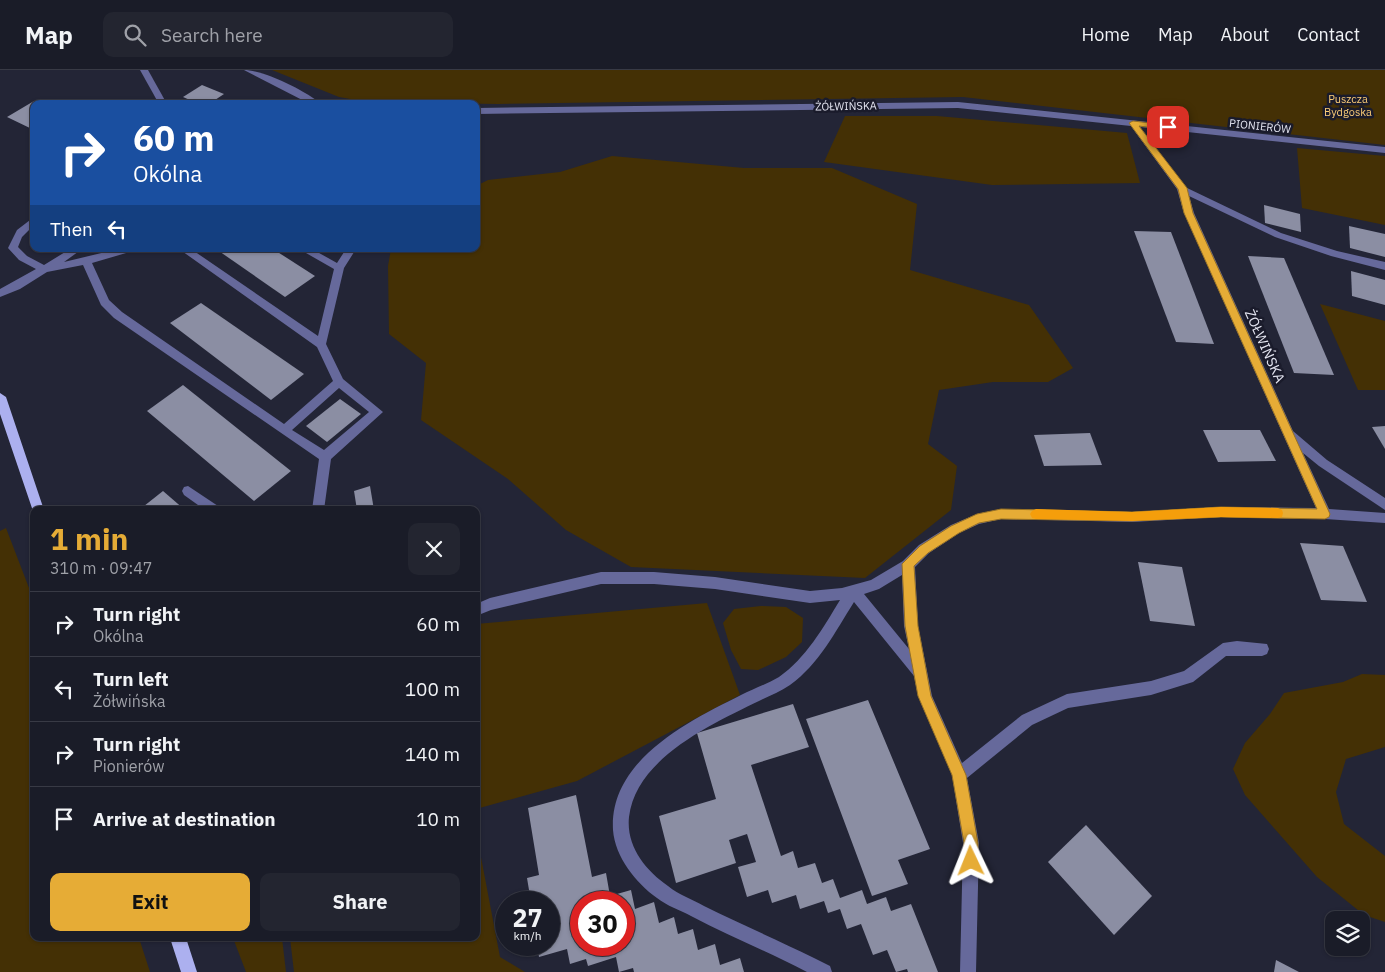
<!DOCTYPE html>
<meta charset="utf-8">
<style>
body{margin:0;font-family:"IBM Plex Sans",sans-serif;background:#232530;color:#f1f3f6;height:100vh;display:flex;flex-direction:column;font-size:19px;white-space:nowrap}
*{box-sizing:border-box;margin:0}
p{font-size:16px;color:#9fa1a8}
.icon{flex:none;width:28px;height:28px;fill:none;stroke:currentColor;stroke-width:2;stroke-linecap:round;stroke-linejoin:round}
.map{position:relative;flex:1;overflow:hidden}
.side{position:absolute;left:30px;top:436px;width:450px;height:435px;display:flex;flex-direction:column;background:#1a1c28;border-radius:10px;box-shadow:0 1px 4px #0004,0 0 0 1px #383a45}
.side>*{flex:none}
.hud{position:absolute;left:30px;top:30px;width:450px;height:152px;border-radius:10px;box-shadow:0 1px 4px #0004,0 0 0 1px #383a45;background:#1a4fa0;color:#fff;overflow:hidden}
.controls{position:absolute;left:1325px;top:841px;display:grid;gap:10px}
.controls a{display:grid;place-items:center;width:45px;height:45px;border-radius:10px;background:#1a1c28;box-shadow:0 1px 4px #0004,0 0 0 1px #383a45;font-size:25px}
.speed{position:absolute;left:495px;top:821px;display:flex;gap:10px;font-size:25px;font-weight:700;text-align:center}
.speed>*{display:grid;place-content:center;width:65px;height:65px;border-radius:50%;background:#1a1c28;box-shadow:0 1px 4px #0004,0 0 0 1px #383a45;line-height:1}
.speed small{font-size:12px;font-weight:400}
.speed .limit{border:8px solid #d22;background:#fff;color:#111}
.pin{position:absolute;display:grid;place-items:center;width:42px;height:42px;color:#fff;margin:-21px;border-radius:10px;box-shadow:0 2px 8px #0006}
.me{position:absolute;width:55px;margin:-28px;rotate:358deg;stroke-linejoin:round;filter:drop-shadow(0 0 4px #0008)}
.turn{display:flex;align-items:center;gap:18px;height:105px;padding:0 20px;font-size:22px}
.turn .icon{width:65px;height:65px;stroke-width:2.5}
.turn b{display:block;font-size:35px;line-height:42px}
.then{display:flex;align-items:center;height:48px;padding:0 20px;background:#0003;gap:10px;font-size:19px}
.round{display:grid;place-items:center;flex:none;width:52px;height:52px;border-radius:10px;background:#232530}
.overview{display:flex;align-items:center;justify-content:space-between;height:85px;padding:0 20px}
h1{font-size:30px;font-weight:700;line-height:38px;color:#e6ac36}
.primary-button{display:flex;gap:10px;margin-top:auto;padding:10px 20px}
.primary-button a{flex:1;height:58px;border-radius:10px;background:#e6ac36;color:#111;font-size:20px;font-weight:700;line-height:58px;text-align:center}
.primary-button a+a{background:#232530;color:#f1f3f6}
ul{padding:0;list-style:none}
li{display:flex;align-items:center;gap:15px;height:65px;padding:0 20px;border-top:1px solid #383a45}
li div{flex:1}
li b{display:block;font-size:19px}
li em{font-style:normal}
header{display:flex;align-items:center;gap:30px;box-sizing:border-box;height:70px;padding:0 25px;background:#1a1c28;border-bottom:1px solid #383a45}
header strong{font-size:24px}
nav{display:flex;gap:28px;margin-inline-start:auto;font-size:18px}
.search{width:350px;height:45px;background:#232530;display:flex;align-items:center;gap:12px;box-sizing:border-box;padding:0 18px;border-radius:10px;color:#9fa1a8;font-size:19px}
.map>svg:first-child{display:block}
.green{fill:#443005}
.building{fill:#8b8ea3;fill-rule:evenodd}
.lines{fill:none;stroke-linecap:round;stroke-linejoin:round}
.minor{fill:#66699b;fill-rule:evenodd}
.major{fill:#acb0ef;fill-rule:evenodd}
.route{fill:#e6ac36;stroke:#967023}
.slow{fill:#f59e0b}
.labels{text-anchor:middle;stroke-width:5;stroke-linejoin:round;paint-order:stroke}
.far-park-label{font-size:11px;fill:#fbcc77;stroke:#1a1b2b}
.far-street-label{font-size:11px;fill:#e4e5f1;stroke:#1a1b2b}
.street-label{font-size:14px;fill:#e4e5f1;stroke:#1a1b2b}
</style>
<header>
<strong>Map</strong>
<div class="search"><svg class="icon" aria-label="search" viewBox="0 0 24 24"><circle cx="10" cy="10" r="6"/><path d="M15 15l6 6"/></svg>Search here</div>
<nav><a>Home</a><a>Map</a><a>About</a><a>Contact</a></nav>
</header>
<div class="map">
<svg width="1385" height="902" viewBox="0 0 1385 902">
<rect width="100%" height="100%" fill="#232536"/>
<g class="green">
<polygon points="272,0 1385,0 1385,75 963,27 498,34 368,32 339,27"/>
<polygon points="845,46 937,46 1127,63 1140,113 992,115 824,92"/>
<polygon points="1297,78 1385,86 1385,155 1302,138"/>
<polygon points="612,86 744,98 832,98 917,134 910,200 1029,235 1073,298 1048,312 993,312 939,320 928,374 957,396 951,440 865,508 631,497 566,460 508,409 421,350 426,293 389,264 388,196 391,179 476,179 476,116 488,110 560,102"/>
<polygon points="1320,234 1385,251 1385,320 1358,320"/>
<polygon points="6,458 34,531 34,868 139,868 150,902 0,902 0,461"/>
<polygon points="707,533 740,625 577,711 476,739 476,554"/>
<polygon points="761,536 786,537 803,548 802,572 786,587 758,600 741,599 731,580 723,553 734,539"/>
<polygon points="1362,604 1385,605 1385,677 1346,689 1336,722 1344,754 1385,786 1385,852 1364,845 1317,807 1245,725 1233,699 1245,673 1270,644 1284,623 1343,612"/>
<polygon points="476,761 500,887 525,902 294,902 290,868 476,868"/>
<polygon points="233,868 282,868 286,902 246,902"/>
</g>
<g class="building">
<polygon points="202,15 224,24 209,34 199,34 183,27"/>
<polygon points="34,31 40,34 34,34 34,60 7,47"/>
<polygon points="1264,135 1300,144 1301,162 1265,153"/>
<polygon points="1349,156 1385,164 1385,187 1350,178"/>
<polygon points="1134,161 1171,162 1214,274 1176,272"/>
<polygon points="216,179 273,179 315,206 285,227"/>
<polygon points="1248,186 1284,188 1334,305 1294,303"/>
<polygon points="1351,201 1385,210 1385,235 1352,226"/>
<polygon points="201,233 304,304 271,330 170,253"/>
<polygon points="183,315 291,401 254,431 147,341"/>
<polygon points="340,329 361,344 327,372 306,356"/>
<polygon points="1385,356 1385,379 1372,357"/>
<polygon points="1203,360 1260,360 1276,391 1218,392"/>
<polygon points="1090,363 1102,395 1044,396 1034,365"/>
<polygon points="370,416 374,440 357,440 354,421"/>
<polygon points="163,421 185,440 139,440"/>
<polygon points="1300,473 1343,476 1367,532 1321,530"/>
<polygon points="1138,492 1182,497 1195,556 1150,551"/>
<polygon points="868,630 930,779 898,790 908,814 872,826 806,649"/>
<polygon points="793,634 809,677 751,695 781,786 793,781 798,798 815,793 822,813 833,809 840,828 862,820 867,834 886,827 891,841 911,834 938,902 908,902 907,899 896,902 887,880 873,885 861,854 847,859 840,839 828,843 824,831 800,839 796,825 772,833 768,820 747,827 738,797 756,792 747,764 729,770 736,793 676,813 659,746 716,729 697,663"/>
<path d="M576,725L592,807L606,803L610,826L631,820L635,839L654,832L659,853L674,847L678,864L693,859L698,880L715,874L720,895L740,888L744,902H634L633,898L619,902L616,887L588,896L586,889L570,894L567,879L539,887L537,875H549V832H531L527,808L539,805L528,738ZM581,832H624V875H581Z"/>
<polygon points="1086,755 1152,826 1114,865 1048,792"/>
<polygon points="1276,890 1299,902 1274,902"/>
</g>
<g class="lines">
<g class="minor">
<polygon points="140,0 148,0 167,34 159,34"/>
<path d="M244,0C264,0 306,21 321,34H310Z"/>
<path d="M958,32L1385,77V83L1140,57L1185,117L1281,163L1337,181L1385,192V200L1331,186L1275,167L1189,126L1194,143L1293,361L1327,390L1385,428V440L1319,396L1303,383L1329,439L1385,443V453L1325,449L1221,447L1132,452L1001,449L979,454L959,463L929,483L915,497L918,556L932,626L962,693L1022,645L1067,624L1151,611L1184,601L1223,573L1237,571L1267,574L1269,579L1267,584L1262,586H1226L1193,612L1151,625L1068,638L1032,655L967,708L979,773L976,902H960L963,773L952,705L918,626L914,606L854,532C835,562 819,594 790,615C780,622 769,626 759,631C712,654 636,688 629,747C626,776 645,800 668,816C679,825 692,829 704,836C740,854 778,870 814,888L830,896L832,902H807C769,882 729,866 691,846C680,840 667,836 657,828C636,813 615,787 613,760C609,690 689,651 741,625C753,619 767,614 779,607C806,588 823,558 840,530L810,533L715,519L654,514H601L491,540L476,546V534L490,528L601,502H654L715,507L810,521L842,518L871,510L903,491L919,475L951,455L977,444L1001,439L1132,442L1221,437L1316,438L1184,143L1177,119L1131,56L958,38L476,44V38ZM902,505L904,556L909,579L864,524L879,519Z"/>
<path d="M34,147V155L22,167L18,177L27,186L44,195L70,179H82L64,192L118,179H134L133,181L92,193L109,230L122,242L284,354L333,311L317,277L179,179H191L318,266L334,199L299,179H312L337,193L346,179H356L344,198L326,274L343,309L383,342L331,389L324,440H312L319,389L114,248L101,235L83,195L47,202L20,219L0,227V219L36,199L19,190L8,178L17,160ZM339,318L369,342L324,380L292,360Z"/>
<polygon points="188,416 218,436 220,440 205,440 184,425 182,421 184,417"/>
</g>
<g class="major">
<polygon points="0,323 6,327 44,440 34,440 34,444 0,344"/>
<polygon points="170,868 186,868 197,902 181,902"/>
</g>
</g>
<polygon class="route" points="1133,51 1168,55 1172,57 1168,60 1139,56 1187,118 1193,143 1330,444 1329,447 1325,449 1221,447 1132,451 1001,449 979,453 959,463 928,483 914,496 918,556 931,626 966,705 978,773 978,791 976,796 971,798 966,796 963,791 964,773 952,705 918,626 905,556 902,494 920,476 951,456 977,444 1001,439 1132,442 1221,437 1317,439 1184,143 1178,119 1129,53"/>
<polygon class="slow" points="1221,437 1278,438 1282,440 1283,443 1282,447 1278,448 1221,447 1132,451 1036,449 1032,448 1030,444 1032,441 1036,439 1132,442"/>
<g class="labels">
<g class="far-park-label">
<text x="1348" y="33">Puszcza<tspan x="1348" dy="13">Bydgoska</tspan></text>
</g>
<g class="far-street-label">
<text transform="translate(846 36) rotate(-1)" y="4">ŻÓŁWIŃSKA</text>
<text transform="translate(1260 56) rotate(6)" y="4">PIONIERÓW</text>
</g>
<g class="street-label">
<text transform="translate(1265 276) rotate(66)" y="5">ŻÓŁWIŃSKA</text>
</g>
</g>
</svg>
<div class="controls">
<a><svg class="icon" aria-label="layers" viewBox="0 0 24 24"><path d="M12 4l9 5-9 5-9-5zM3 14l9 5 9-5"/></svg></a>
</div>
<div class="speed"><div>27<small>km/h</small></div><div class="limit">30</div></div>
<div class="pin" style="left:1168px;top:57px;background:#d93025"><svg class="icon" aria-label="arrive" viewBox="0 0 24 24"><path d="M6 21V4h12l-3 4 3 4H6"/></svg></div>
<svg class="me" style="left:971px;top:791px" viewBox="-20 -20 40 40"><path d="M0-17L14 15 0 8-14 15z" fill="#e6ac36" stroke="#fff" stroke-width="4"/></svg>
<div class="hud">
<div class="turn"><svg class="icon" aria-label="right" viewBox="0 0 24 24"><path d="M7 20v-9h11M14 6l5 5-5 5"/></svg><div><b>60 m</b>Okólna</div></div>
<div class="then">Then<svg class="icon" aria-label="left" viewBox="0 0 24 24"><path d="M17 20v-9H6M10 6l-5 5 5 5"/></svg></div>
</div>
<section class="side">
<div class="overview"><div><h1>1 min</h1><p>310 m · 09:47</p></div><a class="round"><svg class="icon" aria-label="close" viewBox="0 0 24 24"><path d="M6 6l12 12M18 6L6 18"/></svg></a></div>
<ul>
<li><svg class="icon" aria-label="right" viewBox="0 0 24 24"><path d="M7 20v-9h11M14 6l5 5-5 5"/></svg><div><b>Turn right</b><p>Okólna</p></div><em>60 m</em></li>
<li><svg class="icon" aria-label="left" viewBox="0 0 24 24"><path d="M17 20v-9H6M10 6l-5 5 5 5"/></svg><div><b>Turn left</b><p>Żółwińska</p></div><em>100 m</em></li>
<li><svg class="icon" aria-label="right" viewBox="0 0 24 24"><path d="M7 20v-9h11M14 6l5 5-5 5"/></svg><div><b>Turn right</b><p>Pionierów</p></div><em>140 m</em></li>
<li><svg class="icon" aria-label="arrive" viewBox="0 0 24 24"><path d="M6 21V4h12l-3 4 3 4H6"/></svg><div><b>Arrive at destination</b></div><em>10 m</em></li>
</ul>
<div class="primary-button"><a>Exit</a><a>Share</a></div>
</section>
</div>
